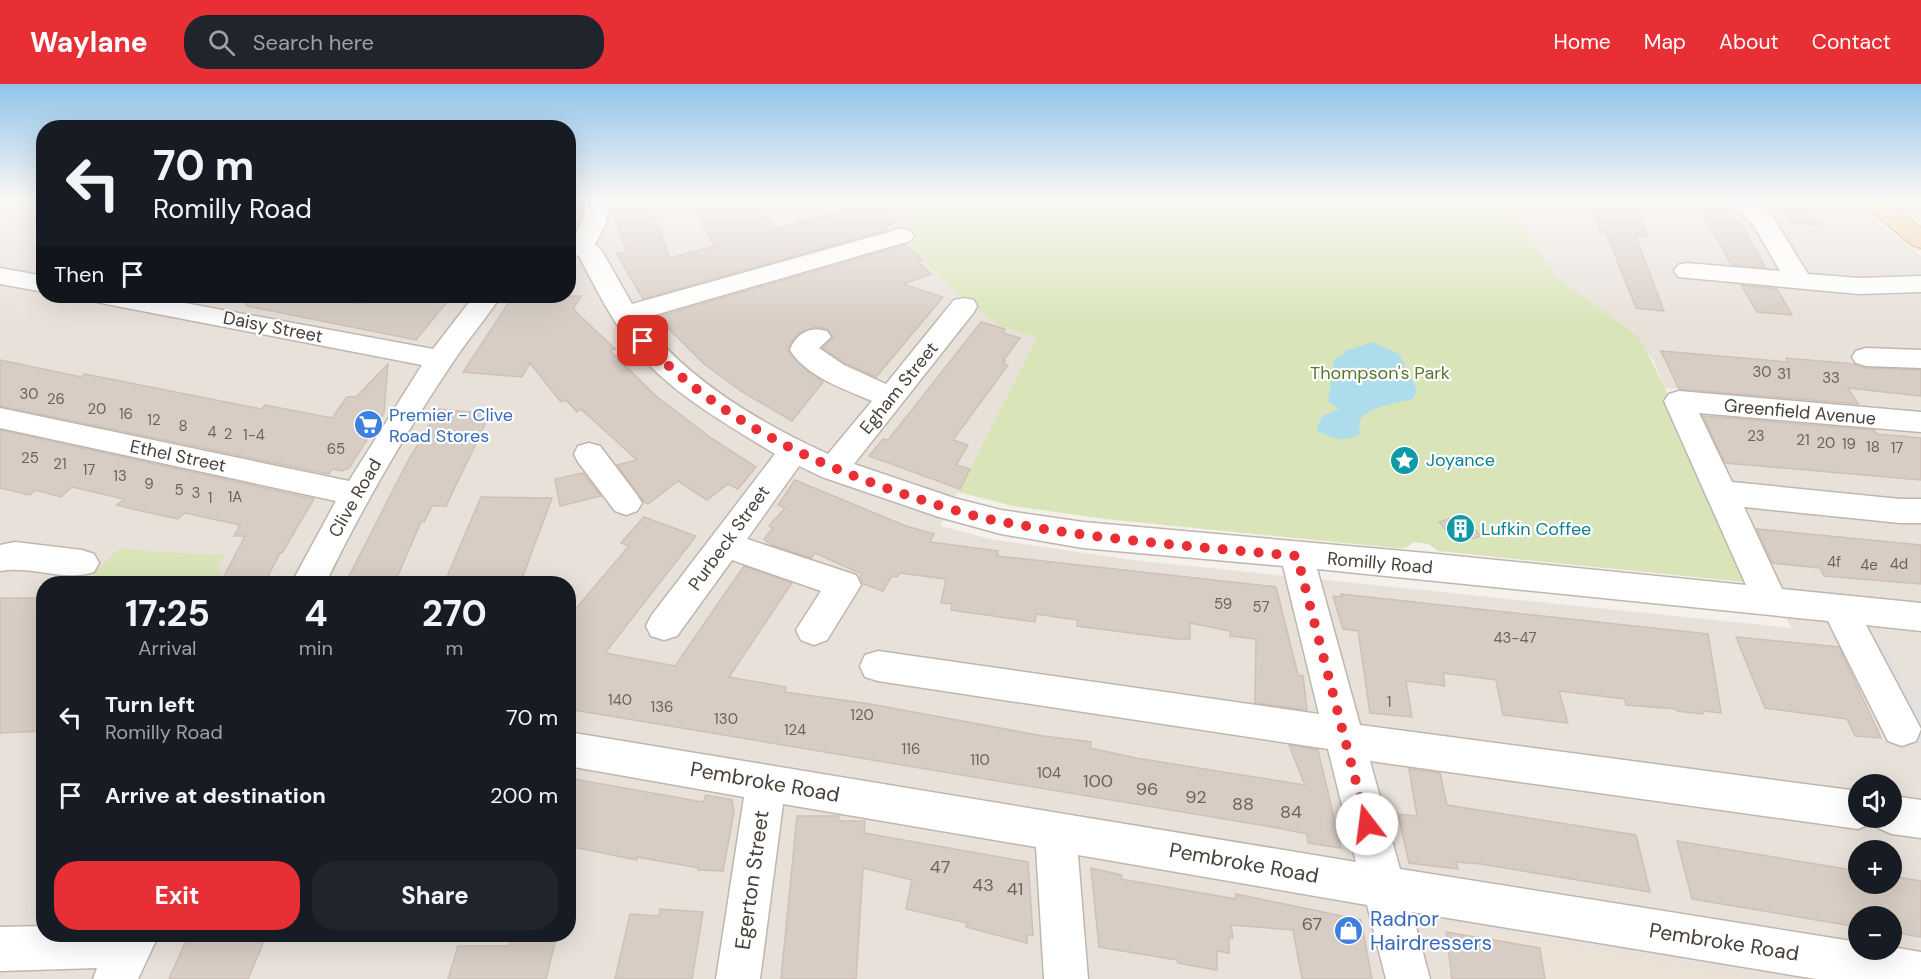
<!DOCTYPE html>
<meta charset="utf-8">
<style>
body{margin:0;font-family:"DM Sans",sans-serif;background:#20242c;color:#f1f3f6;height:100vh;display:flex;flex-direction:column;font-size:22px;white-space:nowrap}
*{box-sizing:border-box;margin:0}
p{font-size:20px;color:#9ea1a6}
.icon{flex:none;width:33px;height:33px;fill:none;stroke:currentColor;stroke-width:2;stroke-linecap:round;stroke-linejoin:round}
.map{position:relative;flex:1;overflow:hidden}
.side{position:absolute;left:36px;top:492px;width:540px;height:366px;display:flex;flex-direction:column;background:#171b24;border-radius:24px;box-shadow:0 6px 24px #0002}
.side>*{flex:none}
.hud{position:absolute;left:36px;top:36px;width:540px;height:183px;border-radius:24px;box-shadow:0 6px 24px #0002;background:#171b24;color:#f1f3f6;overflow:hidden}
.controls{position:absolute;left:1848px;top:690px;display:grid;gap:12px}
.controls a{display:grid;place-items:center;width:54px;height:54px;border-radius:50%;background:#171b24;box-shadow:0 6px 24px #0002;font-size:30px}
.pin{position:absolute;display:grid;place-items:center;width:51px;height:51px;color:#fff;margin:-26px;border-radius:12px;box-shadow:0 3px 9px #0006}
.me{position:absolute;width:66px;margin:-33px;rotate:345deg;stroke-linejoin:round;filter:drop-shadow(0 0 4px #0008)}
.turn{display:flex;align-items:center;gap:21px;height:126px;padding:0 18px;font-size:27px}
.turn .icon{width:78px;height:78px;stroke-width:2.5}
.turn b{display:block;font-size:42px;line-height:51px}
.then{display:flex;align-items:center;height:57px;padding:0 18px;background:#0003;gap:12px;font-size:22px}
.eta{display:flex;justify-content:space-evenly;align-items:center;height:102px;text-align:center}
.eta b{font-size:36px;font-weight:700;line-height:42px}
.cta{display:flex;gap:12px;margin-top:auto;padding:12px 18px}
.cta a{flex:1;height:69px;border-radius:24px;background:#e82f35;color:#fff;font-size:24px;font-weight:700;line-height:69px;text-align:center}
.cta a+a{background:#20242c;color:#f1f3f6}
ul{padding:0;list-style:none}
li{display:flex;align-items:center;gap:18px;height:78px;padding:0 18px}
li div{flex:1}
li b{display:block;font-size:22px}
li em{font-style:normal}
header{display:flex;align-items:center;gap:36px;box-sizing:border-box;height:84px;padding:0 30px;background:#e82f35;color:#fff}
header strong{font-size:28px}
nav{display:flex;gap:33px;margin-inline-start:auto;font-size:21px}
.search{width:420px;height:54px;background:#20242c;display:flex;align-items:center;gap:15px;box-sizing:border-box;padding:0 21px;border-radius:24px;color:#9ea1a6;font-size:22px}
.map>svg:first-child{display:block}
.residential{fill:#e8e1da;fill-rule:evenodd}
.industrial{fill:#e4dfdc}
.education{fill:#ece2d6}
.green{fill:#d9e5b8}
.parking{fill:#e3e1df}
.water{fill:#adddeb}
.building{fill:#d8cdc4;stroke:#cfc0b5;stroke-width:1.5}
.lines{fill:none;stroke-linecap:round;stroke-linejoin:round}
.minor-casing{stroke:#bfb6ae;stroke-width:3}
.major-casing{stroke:#daa873;stroke-width:3}
.minor{fill:#fff;fill-rule:evenodd}
.major{fill:#f6cfa3;fill-rule:evenodd}
.route{stroke:#e82f35;stroke-width:10;stroke-dasharray:0 18}
.labels{text-anchor:middle;stroke-width:4.5;stroke-linejoin:round;paint-order:stroke}
.number-label{font-size:15px;fill:#6c635c}
.street-label{font-size:18px;fill:#484039;stroke:#fff}
.park-label{font-size:18px;fill:#577631;stroke:#fff}
.shop-label{font-size:18px;fill:#366cbe;stroke:#fff;text-anchor:start}
.culture-label{font-size:18px;fill:#0d838f;stroke:#fff;text-anchor:start}
.near-number-label{font-size:18px;fill:#6c635c}
.near-street-label{font-size:21px;fill:#484039;stroke:#fff}
.near-shop-label{font-size:21px;fill:#366cbe;stroke:#fff;text-anchor:start}
</style>
<header>
<strong>Waylane</strong>
<div class="search"><svg class="icon" aria-label="search" viewBox="0 0 24 24"><circle cx="10" cy="10" r="6"/><path d="M15 15l6 6"/></svg>Search here</div>
<nav><a>Home</a><a>Map</a><a>About</a><a>Contact</a></nav>
</header>
<div class="map">
<svg width="1921" height="895" viewBox="0 0 1921 895">
<rect width="100%" height="100%" fill="#f4f0eb"/>
<g class="residential">
<path d="M0,115H43L44,212H568L569,115H903L912,156L999,242L1038,252L940,442L990,455L1132,476L1791,544L1679,305L1665,304L1653,276L1635,250L1557,193L1505,115H1849L1921,172V895H0ZM44,500H568V850H44ZM1858,700H1892V734H1858ZM1858,766H1892V800H1858ZM1858,832H1892V866H1858Z"/>
<polygon points="1890,115 1921,115 1921,139 1918,137"/>
</g>
<polygon class="industrial" points="667,141 675,156 614,170 609,154"/>
<polygon class="education" points="1444,842 1536,856 1749,895 1449,895"/>
<g class="green">
<polygon points="903,115 1505,115 1557,193 1635,250 1642,258 1676,327 1754,499 1438,467 1429,460 1413,458 1406,464 1396,464 1105,435 1013,422 958,408 1037,253 999,242 961,212 911,165 912,156"/>
<polygon points="120,464 157,468 224,471 215,487 223,487 218,497 89,499 95,488"/>
</g>
<polygon class="parking" points="1838,555 1885,559 1901,593 1921,605 1921,662 1891,658"/>
<path class="water" d="M1373,258L1399,270L1417,306L1413,315C1396,319 1377,321 1363,332C1358,336 1359,344 1360,350C1341,359 1335,355 1317,347C1321,327 1324,333 1339,325L1328,317L1334,275L1342,272L1345,267Z"/>
<g class="building">
<polygon points="612,115 648,115 670,174 714,162 691,115 753,115 775,145 880,117 897,139 883,142 887,146 643,215 617,170 627,168 611,125"/>
<polygon points="1589,115 1634,115 1648,153 1635,151 1664,227 1636,224 1606,148 1600,148"/>
<polygon points="1779,115 1805,118 1819,141 1792,139"/>
<polygon points="1697,118 1725,121 1733,137 1739,137 1766,184 1731,180"/>
<polygon points="905,161 922,176 918,177 931,190 903,200 943,213 876,293 845,279 823,264 833,253 827,245 815,243 799,249 791,259 788,267 805,285 823,298 792,337 741,307 704,280 657,233"/>
<polygon points="1741,201 1777,205 1792,231 1757,228"/>
<polygon points="247,212 315,212 362,220 363,212 452,212 416,256 246,222"/>
<polygon points="513,212 581,212 573,225 615,265 610,267 656,312 711,354 756,383 738,405 728,400 707,416 678,397 648,420 644,418 617,381 637,376 581,325 577,328 566,316 561,318 530,279 522,293 463,288"/>
<polygon points="981,238 1005,245 1003,249 1020,254 1003,277 1005,277 1003,280 1008,281 953,356 968,361 956,381 970,385 960,405 869,372 883,355 888,356 900,341"/>
<polygon points="1661,267 1788,278 1786,274 1854,280 1866,284 1921,286 1921,312 1848,304 1858,320 1679,305"/>
<polygon points="0,276 81,293 85,290 261,325 265,321 332,334 347,313 356,313 388,280 384,329 349,384 342,387 332,385 329,390 0,322"/>
<polygon points="439,325 490,330 446,422 432,422 424,438 421,438 394,500 345,500 409,375"/>
<polygon points="1703,332 1874,346 1877,350 1921,354 1921,396 1725,379"/>
<polygon points="0,346 314,415 282,469 280,469 264,500 220,500 245,452 234,452 240,441 185,429 178,435 137,426 117,421 124,415 72,403 61,413 35,406 30,411 0,404"/>
<polygon points="583,389 601,412 560,422 555,395"/>
<polygon points="795,396 906,442 934,450 930,458 998,467 997,472 1276,503 1298,591 1303,592 1307,626 1255,619 1256,555 1230,552 1230,547 1190,539 1190,555 1177,555 1077,542 1078,536 1036,530 1035,538 951,526 952,520 941,519 946,495 900,489 897,493 892,492 883,507 863,500 860,493 862,490 815,469 811,474 772,461 764,455 773,444 769,442 785,424 778,421"/>
<polygon points="481,413 552,414 520,500 492,500 494,496 446,495"/>
<polygon points="1462,431 1481,452 1457,459 1439,438"/>
<polygon points="644,433 696,452 605,569 675,582 744,482 792,499 729,593 786,603 785,608 870,620 1043,652 1091,658 1090,664 1136,674 1305,701 1289,661 1318,666 1341,764 1308,759 1307,750 1278,744 568,625 568,534 629,462 621,459"/>
<polygon points="1757,445 1921,461 1921,500 1824,492 1820,484 1772,479"/>
<polygon points="1341,510 1708,550 1721,629 1703,627 1703,630 1677,627 1677,625 1626,621 1625,615 1559,607 1568,639 1503,631 1496,596 1443,589 1445,602 1406,597 1412,633 1370,629 1358,547 1343,545 1333,512 1342,513"/>
<polygon points="0,514 44,514 44,647 0,649"/>
<polygon points="1736,553 1839,563 1881,654 1855,652 1847,635 1765,624"/>
<polygon points="1409,685 1440,689 1447,721 1636,751 1650,808 1481,780 1456,778 1458,785 1409,779 1398,730 1417,732"/>
<polygon points="568,694 703,718 706,711 732,716 734,728 723,787 698,786 699,784 637,773 637,776 568,762"/>
<polygon points="797,732 839,732 838,737 865,737 864,749 1028,778 1033,851 1027,851 1027,859 966,843 967,839 906,825 912,796 863,784 856,895 781,895"/>
<polygon points="1677,757 1858,787 1858,800 1892,800 1892,792 1921,797 1921,853 1892,848 1892,832 1858,832 1858,843 1692,815"/>
<polygon points="1091,784 1122,791 1121,795 1236,815 1236,810 1361,836 1372,895 1302,895 1293,846 1231,841 1233,854 1229,854 1229,869 1217,867 1217,886 1178,879 1177,876 1099,863"/>
<polygon points="660,825 703,828 692,895 615,895 630,830 659,832"/>
<polygon points="1446,848 1540,864 1545,895 1452,895"/>
<polygon points="189,850 267,850 248,895 169,895"/>
<polygon points="512,850 557,850 546,895 448,895 458,862 509,862"/>
</g>
<g class="lines">
<defs>
<g id="minor">
<polygon points="568,115 583,115 577,123 568,125"/>
<path d="M586,115H610L606,140L595,160L602,167L632,220L892,147L901,144L910,147L914,152L910,157L641,235C687,296 760,339 828,370L872,317C844,305 807,293 790,266C796,249 810,242 827,247L831,253L819,264L844,281L886,300L954,216L964,214L974,216L977,222L974,228L854,380L954,414L1001,426L1083,438L1426,469L1746,501L1664,317L1669,310L1679,307L1921,328V348L1699,329L1732,398L1900,415H1921V439H1900L1744,423L1782,505L1921,519V547L1866,541L1921,645L1916,657L1902,662L1888,657L1828,537L1317,485L1360,641L1858,707V734H1892V712L1921,716V754L1892,750L1878,744L1874,736L1872,739L1858,745L1370,677L1400,785L1858,858V866H1892V863L1921,868V895H1816L1412,828L1430,895H1386L1367,821L1078,771L1088,895H1044L1036,763L783,720L760,895H716L744,713L568,682V648L1356,778L1328,665L878,597L865,593L860,582L865,571L878,567L1319,630L1283,482L1083,464L1001,450L939,433L822,393L799,382L747,455L856,491L861,501L827,556L814,561L801,556L796,546L821,507L732,476L677,552L664,556L651,552L646,542L651,532L775,370C725,339 670,309 633,263C611,235 595,203 579,172L568,168V152L574,153L583,134Z"/>
<polygon points="1728,115 1754,115 1773,133 1808,190 1859,194 1921,192 1921,208 1859,210 1678,193 1674,187 1678,181 1687,179 1780,187 1754,142"/>
<polygon points="0,184 44,192 44,208 0,200"/>
<path d="M93,212H147L433,265L474,212H501C487,233 470,253 455,275C407,346 363,422 325,500H291L336,417L0,344V324L349,397L422,281L106,220L97,218Z"/>
<polygon points="1866,264 1921,266 1921,284 1866,282 1856,279 1852,273 1856,267"/>
<polygon points="589,359 600,362 637,411 642,419 637,427 626,431 615,427 578,378 574,370 578,362"/>
<path d="M15,458L82,466L94,470L99,479L94,488C64,498 31,481 0,487V461Z"/>
<polygon points="44,842 44,850 159,850 138,895 93,895 97,884 0,887 0,843"/>
</g>
<polygon id="major" points="1857,115 1885,115 1921,144 1921,164 1912,161"/>
</defs>
<use href="#minor" class="minor-casing"/>
<use href="#major" class="major-casing"/>
<use href="#minor" class="minor"/>
<use href="#major" class="major"/>
</g>
<linearGradient id="sky" x2="0" y2="1"><stop stop-color="#90c4e9"/><stop offset="0.48" stop-color="#faf8f6"/><stop offset="1" stop-color="#faf8f6" stop-opacity="0"/></linearGradient>
<rect width="1921" height="241" fill="url(#sky)"/>
<g class="lines">
<path class="route" d="M643,257C718,335 813,381 916,414C944,423 974,433 1003,438C1100,456 1199,463 1297,472L1367,740"/>
</g>
<defs>
<symbol id="supermarket-disc" viewBox="-11 -11 22 22"><circle r="9.5" fill="#3f7fe0" stroke="#fff"/><path d="M-6-5.5h2.5l.6 2H6L4.5 2H-2.5L-4.4-4H-6ZM-1.5 3.2a1.3 1.3 0 1 0 .1 0ZM3 3.2a1.3 1.3 0 1 0 .1 0Z" fill="#fff"/></symbol>
<symbol id="sight-disc" viewBox="-11 -11 22 22"><circle r="9.5" fill="#0f9aa8" stroke="#fff"/><path d="M0-6L1.8-2.2L6-1.7L2.9 1.2L3.7 5.4L0 3.3L-3.7 5.4L-2.9 1.2L-6-1.7L-1.8-2.2Z" fill="#fff"/></symbol>
<symbol id="building-disc" viewBox="-11 -11 22 22"><circle r="9.5" fill="#0f9aa8" stroke="#fff"/><path d="M-4-6H4V6H1V3H-1V6H-4ZM-2.5-4.3h1.7v1.8h-1.7ZM.8-4.3h1.7v1.8H.8ZM-2.5-1h1.7V.8h-1.7ZM.8-1h1.7V.8H.8Z" fill="#fff"/></symbol>
<symbol id="shop-disc" viewBox="-11 -11 22 22"><circle r="9.5" fill="#3f7fe0" stroke="#fff"/><path d="M-5-2.5h2.3a2.7 3.5 0 0 1 5.4 0H5L5.5 6h-11ZM-1.5-2.5h3a1.5 2.3 0 0 0-3 0Z" fill="#fff"/></symbol>
</defs>
<g fill-rule="evenodd">
<use href="#supermarket-disc" x="352" y="324" width="33" height="33"/>
<use href="#sight-disc" x="1388" y="360" width="33" height="33"/>
<use href="#building-disc" x="1444" y="428" width="33" height="33"/>
<use href="#shop-disc" x="1332" y="830" width="33" height="33"/>
</g>
<g class="labels">
<g class="number-label">
<text x="1762" y="293">30</text>
<text x="1784" y="295">31</text>
<text x="1831" y="299">33</text>
<text x="29" y="315">30</text>
<text x="56" y="320">26</text>
<text x="97" y="330">20</text>
<text x="126" y="335">16</text>
<text x="154" y="341">12</text>
<text x="183" y="347">8</text>
<text x="212" y="353">4</text>
<text x="228" y="355">2</text>
<text x="254" y="356">1-4</text>
<text x="1756" y="357">23</text>
<text x="1803" y="361">21</text>
<text x="1826" y="364">20</text>
<text x="1849" y="365">19</text>
<text x="1873" y="368">18</text>
<text x="1897" y="369">17</text>
<text x="336" y="370">65</text>
<text x="30" y="379">25</text>
<text x="60" y="385">21</text>
<text x="89" y="391">17</text>
<text x="120" y="397">13</text>
<text x="149" y="405">9</text>
<text x="179" y="411">5</text>
<text x="196" y="414">3</text>
<text x="235" y="418">1A</text>
<text x="210" y="419">1</text>
<text x="1834" y="483">4f</text>
<text x="1899" y="485">4d</text>
<text x="1869" y="486">4e</text>
<text x="1223" y="525">59</text>
<text x="1261" y="528">57</text>
<text x="1515" y="559">43-47</text>
<text x="620" y="621">140</text>
<text x="1389" y="623">1</text>
<text x="662" y="628">136</text>
<text x="862" y="636">120</text>
<text x="726" y="640">130</text>
<text x="795" y="651">124</text>
<text x="911" y="670">116</text>
<text x="980" y="681">110</text>
<text x="1049" y="694">104</text>
</g>
<g class="street-label">
<text transform="translate(273 243) rotate(11)" y="6">Daisy Street</text>
<text transform="translate(899 304) rotate(-51)" y="6">Egham Street</text>
<text transform="translate(1800 328) rotate(5)" y="6">Greenfield Avenue</text>
<text transform="translate(178 372) rotate(12)" y="6">Ethel Street</text>
<text transform="translate(355 414) rotate(-60)" y="6">Clive Road</text>
<text transform="translate(729 454) rotate(-54)" y="6">Purbeck Street</text>
<text transform="translate(1380 479) rotate(5)" y="6">Romilly Road</text>
</g>
<g class="park-label">
<text x="1380" y="295">Thompson's Park</text>
</g>
<g class="shop-label">
<text x="389" y="337">Premier - Clive<tspan x="389" dy="21">Road Stores</tspan></text>
</g>
<g class="culture-label">
<text x="1426" y="382">Joyance</text>
<text x="1481" y="451">Lufkin Coffee</text>
</g>
<g class="near-number-label">
<text x="1098" y="703">100</text>
<text x="1147" y="711">96</text>
<text x="1196" y="719">92</text>
<text x="1243" y="726">88</text>
<text x="1291" y="734">84</text>
<text x="940" y="789">47</text>
<text x="983" y="807">43</text>
<text x="1015" y="811">41</text>
<text x="1312" y="846">67</text>
</g>
<g class="near-street-label">
<text transform="translate(765 698) rotate(10)" y="7">Pembroke Road</text>
<text transform="translate(1244 779) rotate(10)" y="7">Pembroke Road</text>
<text transform="translate(752 796) rotate(-82)" y="7">Egerton Street</text>
<text transform="translate(1724 858) rotate(9)" y="7">Pembroke Road</text>
</g>
<g class="near-shop-label">
<text x="1370" y="842">Radnor<tspan x="1370" dy="24">Hairdressers</tspan></text>
</g>
</g>
</svg>
<div class="controls">
<a><svg class="icon" aria-label="sound" viewBox="0 0 24 24"><path d="M4 9h4l5-4v14l-5-4H4zM17 9q2 3 0 6"/></svg></a>
<a>+</a>
<a>−</a>
</div>
<div class="pin" style="left:643px;top:257px;background:#d93025"><svg class="icon" aria-label="arrive" viewBox="0 0 24 24"><path d="M6 21V4h12l-3 4 3 4H6"/></svg></div>
<svg class="me" style="left:1367px;top:740px" viewBox="-20 -20 40 40"><circle r="19" fill="#fff"/><path d="M0-13L10 11 0 6-10 11z" fill="#e82f35"/></svg>
<div class="hud">
<div class="turn"><svg class="icon" aria-label="left" viewBox="0 0 24 24"><path d="M17 20v-9H6M10 6l-5 5 5 5"/></svg><div><b>70 m</b>Romilly Road</div></div>
<div class="then">Then<svg class="icon" aria-label="arrive" viewBox="0 0 24 24"><path d="M6 21V4h12l-3 4 3 4H6"/></svg></div>
</div>
<section class="side">
<div class="eta">
<div><b>17:25</b><p>Arrival</p></div>
<div><b>4</b><p>min</p></div>
<div><b>270</b><p>m</p></div>
</div>
<ul>
<li><svg class="icon" aria-label="left" viewBox="0 0 24 24"><path d="M17 20v-9H6M10 6l-5 5 5 5"/></svg><div><b>Turn left</b><p>Romilly Road</p></div><em>70 m</em></li>
<li><svg class="icon" aria-label="arrive" viewBox="0 0 24 24"><path d="M6 21V4h12l-3 4 3 4H6"/></svg><div><b>Arrive at destination</b></div><em>200 m</em></li>
</ul>
<div class="cta"><a>Exit</a><a>Share</a></div>
</section>
</div>
